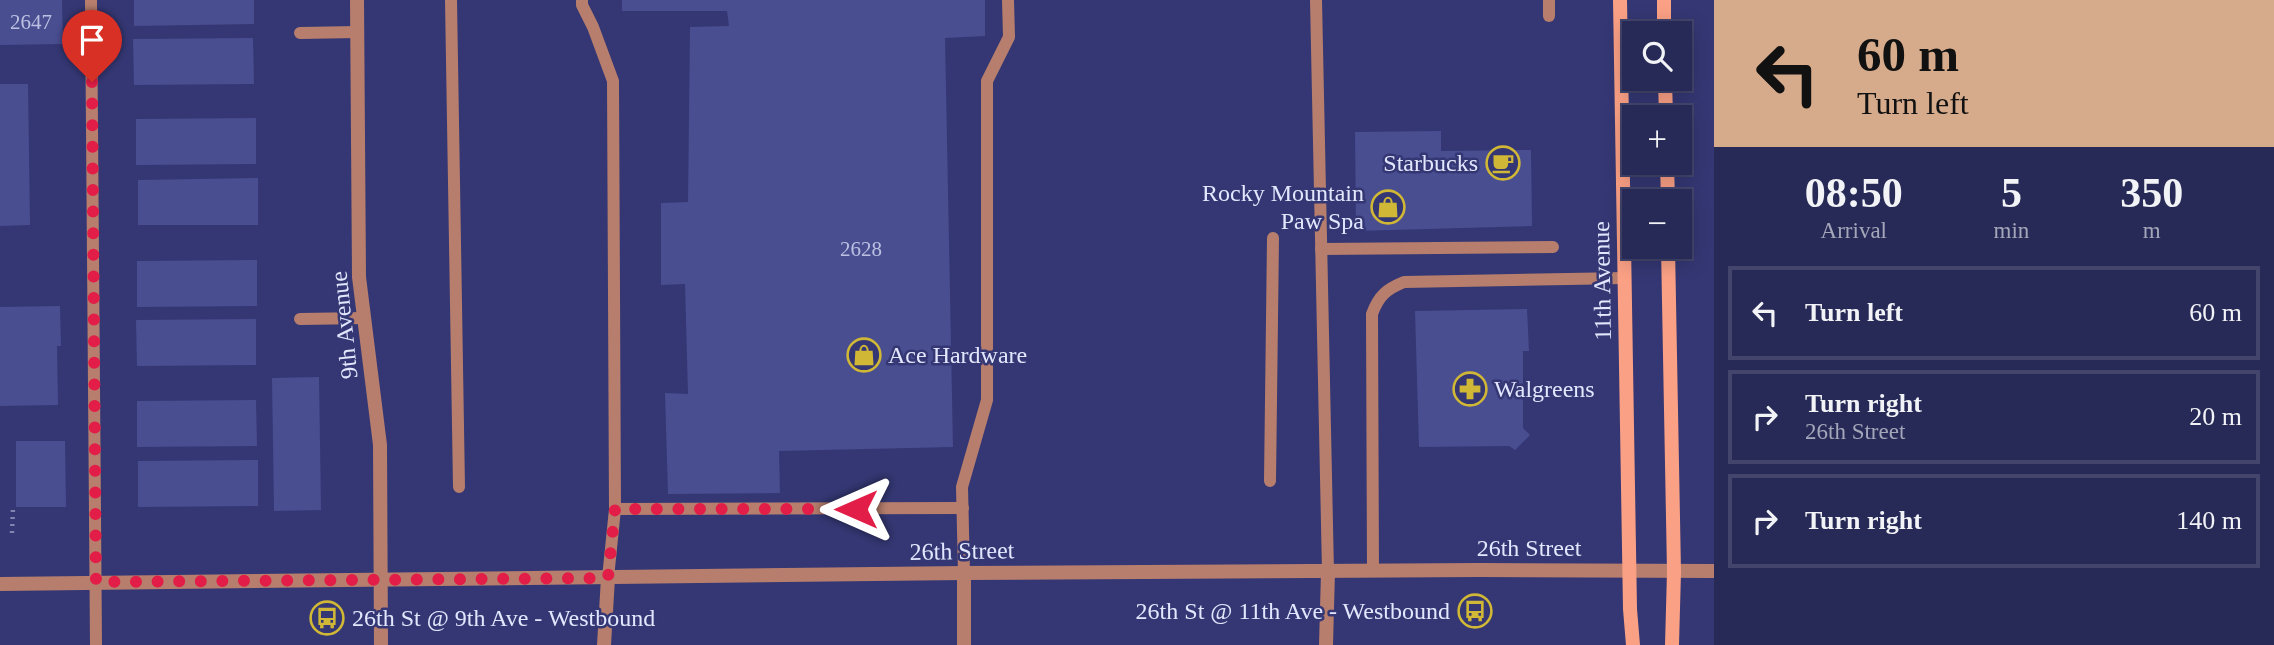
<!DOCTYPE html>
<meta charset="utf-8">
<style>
body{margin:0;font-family:Georgia,serif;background:#2f315c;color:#f1f3f6;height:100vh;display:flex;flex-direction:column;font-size:26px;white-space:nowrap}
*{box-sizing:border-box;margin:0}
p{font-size:23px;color:#a4a6b9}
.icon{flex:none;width:38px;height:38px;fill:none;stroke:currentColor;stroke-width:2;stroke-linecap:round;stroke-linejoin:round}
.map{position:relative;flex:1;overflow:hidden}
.details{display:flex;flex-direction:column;background:#272956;width:560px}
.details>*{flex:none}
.hud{background:#d6ab8b;color:#111;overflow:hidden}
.buttons{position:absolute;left:1622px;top:21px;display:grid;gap:14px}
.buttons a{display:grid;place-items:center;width:70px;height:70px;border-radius:0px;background:#272956;box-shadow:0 4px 18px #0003,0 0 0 2px #43456c;font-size:35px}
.pin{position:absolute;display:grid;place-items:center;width:60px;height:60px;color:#fff;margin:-72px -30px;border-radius:50% 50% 50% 0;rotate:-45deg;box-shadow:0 0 7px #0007}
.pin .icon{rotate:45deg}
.me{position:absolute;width:77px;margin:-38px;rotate:270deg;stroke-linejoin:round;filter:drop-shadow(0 0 5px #0008)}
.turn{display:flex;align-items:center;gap:24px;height:147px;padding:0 28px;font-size:32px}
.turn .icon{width:91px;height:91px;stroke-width:2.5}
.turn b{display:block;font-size:49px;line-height:60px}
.eta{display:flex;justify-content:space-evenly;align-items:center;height:119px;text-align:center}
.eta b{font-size:42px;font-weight:700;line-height:49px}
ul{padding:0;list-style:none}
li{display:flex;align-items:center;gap:21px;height:94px;margin:0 14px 10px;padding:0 14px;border:4px solid #43456c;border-radius:0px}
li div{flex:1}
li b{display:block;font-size:26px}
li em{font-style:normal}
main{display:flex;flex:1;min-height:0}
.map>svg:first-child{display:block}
.building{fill:#494e91}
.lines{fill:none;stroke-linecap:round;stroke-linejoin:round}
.path{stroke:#8184af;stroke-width:4.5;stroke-dasharray:2 5;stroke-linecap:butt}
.service{stroke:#b77e6d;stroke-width:12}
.minor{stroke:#b77e6d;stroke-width:14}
.secondary{stroke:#faa085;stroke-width:14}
.route{stroke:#e11d48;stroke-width:12;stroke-dasharray:0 21.6}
.labels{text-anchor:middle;stroke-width:5;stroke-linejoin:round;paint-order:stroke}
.number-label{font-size:21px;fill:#bcc1e2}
.poi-label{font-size:24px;fill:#e3e7fd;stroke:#343773;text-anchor:end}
.street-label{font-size:24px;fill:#e3e7fd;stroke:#343773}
</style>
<main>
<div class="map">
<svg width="1714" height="645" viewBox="0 0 1714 645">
<rect width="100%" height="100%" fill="#343773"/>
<g class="building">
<polygon points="0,0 62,0 63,44 0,45"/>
<polygon points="134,0 254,0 254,24 134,26"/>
<polygon points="622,0 985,0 985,36 945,38 953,447 779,451 780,493 668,494 665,393 688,394 685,284 661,285 661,203 688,202 690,27 729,26 727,11 622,11"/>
<polygon points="253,38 254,84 134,85 133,39"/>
<polygon points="0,84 28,84 30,225 0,226"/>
<polygon points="256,118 256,164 136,165 136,119"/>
<polygon points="1441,131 1441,151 1531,150 1532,226 1356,231 1355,132"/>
<polygon points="258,178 258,225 138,225 138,180"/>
<polygon points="257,260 257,306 137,307 137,261"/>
<polygon points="60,306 61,346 57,346 58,405 0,406 0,307"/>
<polygon points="1527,309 1529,351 1523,351 1523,428 1530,435 1515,450 1509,446 1419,447 1415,311"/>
<polygon points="256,319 256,365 137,366 136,320"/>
<polygon points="319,377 321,510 274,511 272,378"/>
<polygon points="256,400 257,446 137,447 137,401"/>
<polygon points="16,441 65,441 66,507 16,507"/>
<polygon points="258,460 258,506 138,507 138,461"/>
</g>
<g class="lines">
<polyline class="path" points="12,533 13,507"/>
<g class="service">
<polyline points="91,0 96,645"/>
<polyline points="451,0 459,487"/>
<polyline points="582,0 582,5 593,27 613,81 615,509 608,578"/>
<polyline points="1316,0 1328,572"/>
<polyline points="1549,0 1549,16"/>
<polyline points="300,33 357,32"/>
<polyline points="1321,249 1553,247"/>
<polyline points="300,319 364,318"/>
<polyline points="1270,481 1273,238"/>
<polyline points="615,509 963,508"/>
<path d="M1373,571L1372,314C1379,295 1387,289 1404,282L1625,278"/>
<polyline points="964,573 962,487 987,400 987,81 1009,37 1008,0"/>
</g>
<g class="minor">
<polyline points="357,0 359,277 380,445 381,645"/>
<polyline points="964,573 964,645"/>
<polyline points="0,584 964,573 1480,570 1714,571"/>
<polyline points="604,645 608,578"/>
<polyline points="1326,645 1328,572"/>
</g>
<g class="secondary">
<polyline points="1620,0 1630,609 1633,645"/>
<polyline points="1664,0 1664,33"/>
<polyline points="1665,79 1666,117"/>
<polyline points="1667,163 1668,201"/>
<polyline points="1668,247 1674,572 1672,645"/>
</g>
</g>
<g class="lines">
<polyline class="route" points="92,82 96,582 608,578 615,509 856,509"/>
</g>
<defs>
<symbol id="cafe-ring" viewBox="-11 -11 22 22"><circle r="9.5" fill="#343773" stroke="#d0b736" stroke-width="1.5"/><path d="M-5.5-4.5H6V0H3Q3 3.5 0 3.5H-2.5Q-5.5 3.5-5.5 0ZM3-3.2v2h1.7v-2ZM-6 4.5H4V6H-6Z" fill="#d0b736"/></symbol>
<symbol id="shop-ring" viewBox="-11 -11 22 22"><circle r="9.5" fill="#343773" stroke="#d0b736" stroke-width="1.5"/><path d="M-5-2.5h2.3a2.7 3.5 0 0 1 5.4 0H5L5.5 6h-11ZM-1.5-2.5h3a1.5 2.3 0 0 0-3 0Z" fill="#d0b736"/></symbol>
<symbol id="pharmacy-ring" viewBox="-11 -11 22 22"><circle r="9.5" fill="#343773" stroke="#d0b736" stroke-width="1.5"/><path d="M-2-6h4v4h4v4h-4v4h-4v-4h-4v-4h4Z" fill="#d0b736"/></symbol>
<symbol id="bus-ring" viewBox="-11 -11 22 22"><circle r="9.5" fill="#343773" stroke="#d0b736" stroke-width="1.5"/><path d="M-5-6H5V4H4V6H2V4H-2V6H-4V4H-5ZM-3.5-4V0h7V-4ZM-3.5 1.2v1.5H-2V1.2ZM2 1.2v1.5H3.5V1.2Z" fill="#d0b736"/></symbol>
</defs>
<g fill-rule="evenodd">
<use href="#cafe-ring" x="1484" y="144" width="38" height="38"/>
<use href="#shop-ring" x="1369" y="188" width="38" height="38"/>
<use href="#shop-ring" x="845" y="336" width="38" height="38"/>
<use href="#pharmacy-ring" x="1451" y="370" width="38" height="38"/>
<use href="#bus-ring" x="1456" y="592" width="38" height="38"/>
<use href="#bus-ring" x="308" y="599" width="38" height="38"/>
</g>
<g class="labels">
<g class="number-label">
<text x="31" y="29">2647</text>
<text x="861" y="256">2628</text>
</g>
<g class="poi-label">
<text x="1478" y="171">Starbucks</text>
<text x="1364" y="201">Rocky Mountain<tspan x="1364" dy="28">Paw Spa</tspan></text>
<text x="888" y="363" text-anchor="start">Ace Hardware</text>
<text x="1494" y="397" text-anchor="start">Walgreens</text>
<text x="1450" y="619">26th St @ 11th Ave - Westbound</text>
<text x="352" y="626" text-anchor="start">26th St @ 9th Ave - Westbound</text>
</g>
<g class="street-label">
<text transform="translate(1602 281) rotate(-91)" y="8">11th Avenue</text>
<text transform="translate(344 325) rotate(-96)" y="8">9th Avenue</text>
<text x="1529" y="556">26th Street</text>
<text transform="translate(962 551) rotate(-1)" y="8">26th Street</text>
</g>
</g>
</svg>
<div class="buttons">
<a><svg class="icon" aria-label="search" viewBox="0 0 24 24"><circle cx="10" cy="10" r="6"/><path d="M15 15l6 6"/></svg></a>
<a>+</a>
<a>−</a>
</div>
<div class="pin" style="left:92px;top:82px;background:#d93025"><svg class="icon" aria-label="arrive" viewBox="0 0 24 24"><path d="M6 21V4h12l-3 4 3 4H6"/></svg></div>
<svg class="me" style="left:856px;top:509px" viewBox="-20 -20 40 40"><path d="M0-17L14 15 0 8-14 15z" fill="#e11d48" stroke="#fff" stroke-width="4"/></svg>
</div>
<section class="details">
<div class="hud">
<div class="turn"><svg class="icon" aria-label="left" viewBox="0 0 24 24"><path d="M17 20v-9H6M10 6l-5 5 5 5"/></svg><div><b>60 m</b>Turn left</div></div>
</div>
<div class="eta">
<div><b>08:50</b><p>Arrival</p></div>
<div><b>5</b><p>min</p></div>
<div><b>350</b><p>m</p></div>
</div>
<ul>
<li><svg class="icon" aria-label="left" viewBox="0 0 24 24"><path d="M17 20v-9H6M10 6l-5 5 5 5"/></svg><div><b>Turn left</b></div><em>60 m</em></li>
<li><svg class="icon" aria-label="right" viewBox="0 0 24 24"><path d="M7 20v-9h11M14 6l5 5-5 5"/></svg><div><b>Turn right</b><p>26th Street</p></div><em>20 m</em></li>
<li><svg class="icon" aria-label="right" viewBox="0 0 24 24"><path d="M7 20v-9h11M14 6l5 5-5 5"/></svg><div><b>Turn right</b></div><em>140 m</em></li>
</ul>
</section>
</main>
